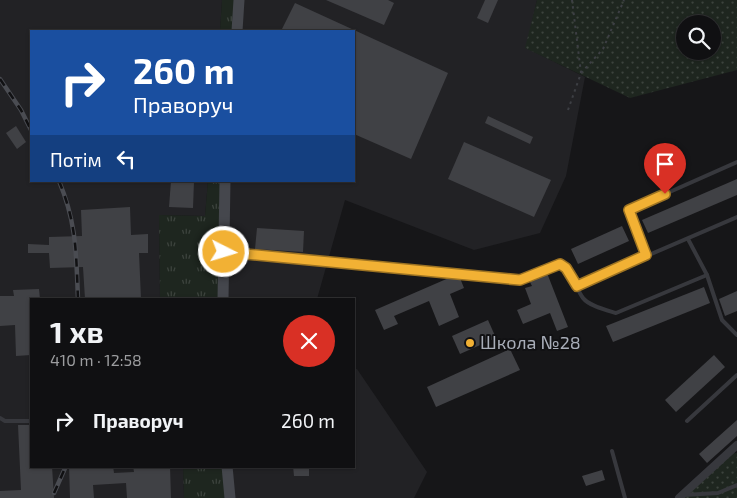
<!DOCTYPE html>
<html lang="uk">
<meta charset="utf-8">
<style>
body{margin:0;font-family:"Exo 2",sans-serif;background:#1e1e20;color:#f1f3f6;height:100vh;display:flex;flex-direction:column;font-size:19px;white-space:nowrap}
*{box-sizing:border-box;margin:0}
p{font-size:16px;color:#9c9d9f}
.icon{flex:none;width:28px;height:28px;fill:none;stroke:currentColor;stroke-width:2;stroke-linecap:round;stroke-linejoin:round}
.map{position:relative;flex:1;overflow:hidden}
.drawer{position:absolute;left:30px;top:298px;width:325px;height:170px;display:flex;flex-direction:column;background:#101012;border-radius:0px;box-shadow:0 1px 4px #0004,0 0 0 1px #303032}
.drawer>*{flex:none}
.guide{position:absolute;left:30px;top:30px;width:325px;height:152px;border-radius:0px;box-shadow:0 1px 4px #0004,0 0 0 1px #303032;background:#1a4fa0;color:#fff;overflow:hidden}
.buttons{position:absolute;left:676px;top:15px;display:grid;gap:10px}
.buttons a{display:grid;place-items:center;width:45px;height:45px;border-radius:50%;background:#101012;box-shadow:0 1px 4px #0004,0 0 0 1px #303032;font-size:25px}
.pin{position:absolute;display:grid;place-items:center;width:42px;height:42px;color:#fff;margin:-51px -21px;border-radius:50% 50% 50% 0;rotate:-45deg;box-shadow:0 0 5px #0007}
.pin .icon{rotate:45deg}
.me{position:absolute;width:55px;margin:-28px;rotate:95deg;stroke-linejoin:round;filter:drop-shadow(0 0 4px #0008)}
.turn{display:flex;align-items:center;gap:18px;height:105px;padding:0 20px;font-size:22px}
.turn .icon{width:65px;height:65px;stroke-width:2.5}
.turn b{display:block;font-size:35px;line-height:42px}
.then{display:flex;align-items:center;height:48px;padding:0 20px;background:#0003;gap:10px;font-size:19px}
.round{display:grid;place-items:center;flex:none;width:52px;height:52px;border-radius:26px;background:#1e1e20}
.overview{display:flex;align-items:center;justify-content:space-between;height:85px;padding:0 20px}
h1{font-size:30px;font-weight:700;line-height:38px}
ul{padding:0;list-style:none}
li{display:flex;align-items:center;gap:15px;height:75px;padding:0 20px}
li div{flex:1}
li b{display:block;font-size:19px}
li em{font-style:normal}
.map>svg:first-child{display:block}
.built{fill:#222225}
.grass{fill:url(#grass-dots);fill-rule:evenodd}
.park{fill:url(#park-tufts)}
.building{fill:#404145}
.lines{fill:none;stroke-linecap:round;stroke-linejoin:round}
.path{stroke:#3d3f44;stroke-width:2;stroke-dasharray:2.5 4;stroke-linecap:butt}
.lane{stroke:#37383d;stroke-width:4}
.street{stroke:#37383d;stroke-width:8}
.secondary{stroke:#45474d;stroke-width:11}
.rail-casing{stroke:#4a4c52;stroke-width:4.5}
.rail{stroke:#111113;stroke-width:2.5;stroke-dasharray:8;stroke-linecap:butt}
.route-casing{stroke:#9d7322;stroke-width:12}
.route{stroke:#f2b134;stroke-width:9}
.poi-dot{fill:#f2b134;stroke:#111113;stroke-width:2}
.labels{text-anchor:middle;stroke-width:4;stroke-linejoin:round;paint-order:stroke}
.poi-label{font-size:18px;fill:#a8adb8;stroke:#111113;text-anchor:start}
</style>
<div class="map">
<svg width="737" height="498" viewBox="0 0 737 498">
<defs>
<pattern id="grass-dots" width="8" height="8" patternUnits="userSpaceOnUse" patternTransform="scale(1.25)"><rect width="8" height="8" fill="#1e261f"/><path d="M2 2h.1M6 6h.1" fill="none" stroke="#3c433d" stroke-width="1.8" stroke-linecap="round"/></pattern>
<pattern id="park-tufts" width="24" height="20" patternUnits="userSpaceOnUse" patternTransform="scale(1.25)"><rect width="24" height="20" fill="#1e261f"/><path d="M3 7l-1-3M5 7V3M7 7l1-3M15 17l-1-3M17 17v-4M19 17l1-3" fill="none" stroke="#3c433d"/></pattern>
</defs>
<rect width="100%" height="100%" fill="#161618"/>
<g class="built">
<polygon points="0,0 222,0 220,31 31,31 31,181 208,181 205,216 159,215 160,299 31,299 31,466 183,466 184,498 0,498"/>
<polygon points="239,0 537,0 526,48 585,77 566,176 540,233 474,250 345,200 317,299 223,299 225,181 354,181 354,31 237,31"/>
<polygon points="354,369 357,369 427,472 414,498 230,498 227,466 354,466"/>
</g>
<g class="grass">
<path d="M537,0H737V70L630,98L525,48ZM685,24H712V51H685Z"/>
<polygon points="737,453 737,498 682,498 727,454"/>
</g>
<g class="park">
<polygon points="222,0 239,0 237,31 220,31"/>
<polygon points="208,181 225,181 223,299 160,299 159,215 205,216"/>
<polygon points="183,466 227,466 230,498 184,498"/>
</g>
<g class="building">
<polygon points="326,0 388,0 394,3 384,25"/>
<polygon points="485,0 498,0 488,23 477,18"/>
<polygon points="295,3 448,73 411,159 354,134 354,31 281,31"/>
<polygon points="488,116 533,137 530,144 485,123"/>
<polygon points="16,126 26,142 17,149 6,133"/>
<polygon points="464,142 551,180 534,217 448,179"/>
<polygon points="737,179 737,195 648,233 642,220"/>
<polygon points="171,181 194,181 193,208 169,207"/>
<polygon points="130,207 131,235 148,234 148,253 139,253 141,299 85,299 83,267 50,268 49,253 28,253 28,244 49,245 49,237 82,236 81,210"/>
<polygon points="622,226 629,241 578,264 571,249"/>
<polygon points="257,228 304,231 303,252 255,249"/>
<polygon points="547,273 568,327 557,331 550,313 523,324 517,310 531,304 525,288 532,286 529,280"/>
<polygon points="451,277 460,278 464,288 450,294 459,317 439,326 429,301 394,316 398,324 384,330 375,310"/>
<polygon points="704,287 710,303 613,342 606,326"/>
<polygon points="39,289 40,299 31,299 31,355 16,356 15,325 0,326 0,296 14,296 13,290"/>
<polygon points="737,291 737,311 725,316 719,299"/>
<polygon points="488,320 496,338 460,354 452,336"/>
<polygon points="510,349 520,370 436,407 427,387"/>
<polygon points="714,355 725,367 676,412 665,400"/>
<polygon points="737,420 737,436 707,463 699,454"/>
<polygon points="18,425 31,425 31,466 52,466 54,498 0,498 0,491 21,490"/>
<polygon points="69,466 113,466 114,473 134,472 133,466 170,466 171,498 127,498 126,483 93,485 94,498 70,498"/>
<polygon points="293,466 309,466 309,476 294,476"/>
<polygon points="602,470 605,480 586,486 582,476"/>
</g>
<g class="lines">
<g class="path">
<polyline points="581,73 603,49 624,0"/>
<polyline points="568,110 581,73 572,0"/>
</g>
<g class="lane">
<polyline points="688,239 707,275 722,320 737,335"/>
<path d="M226,252L520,280L560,264C572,272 575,287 583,298C589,306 606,310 616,313L707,275"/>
<polyline points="646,255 629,210 737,162"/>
<polyline points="577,286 737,217"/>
<polyline points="0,418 5,421 31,421"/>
<polyline points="687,421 737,375"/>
<polyline points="612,451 625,498"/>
<polyline points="684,495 718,493 737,485"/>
</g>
<polyline class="street" points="679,498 737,445"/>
<g class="secondary">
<polyline points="237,31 239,0"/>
<polyline points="223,299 225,181"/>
<polyline points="227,466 230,498"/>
</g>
<defs>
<g id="rail">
<polyline points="0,79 21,110 31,130"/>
<path d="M59,181C77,224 76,254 78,299"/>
<polyline points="54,493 66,466"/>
</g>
</defs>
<use href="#rail" class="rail-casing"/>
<use href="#rail" class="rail"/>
</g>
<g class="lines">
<defs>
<polyline id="route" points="224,252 520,280 560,264 566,268 577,286 646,255 629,210 665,194"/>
</defs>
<use href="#route" class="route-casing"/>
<use href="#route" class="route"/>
</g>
<circle class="poi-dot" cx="470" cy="343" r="5"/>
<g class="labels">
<g class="poi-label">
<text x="480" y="349">Школа №28</text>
</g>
</g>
</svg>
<div class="buttons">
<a><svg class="icon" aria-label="search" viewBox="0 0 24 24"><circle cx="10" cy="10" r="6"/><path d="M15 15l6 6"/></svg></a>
</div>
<div class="pin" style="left:665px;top:194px;background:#d93025"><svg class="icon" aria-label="arrive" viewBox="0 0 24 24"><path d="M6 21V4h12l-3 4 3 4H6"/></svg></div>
<svg class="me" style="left:224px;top:252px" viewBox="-20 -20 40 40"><circle r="17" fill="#f2b134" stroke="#fff" stroke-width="3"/><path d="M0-11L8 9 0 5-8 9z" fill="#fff"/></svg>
<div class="guide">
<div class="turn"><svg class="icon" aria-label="right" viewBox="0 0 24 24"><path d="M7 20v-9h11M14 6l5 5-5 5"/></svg><div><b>260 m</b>Праворуч</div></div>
<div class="then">Потім<svg class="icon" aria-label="left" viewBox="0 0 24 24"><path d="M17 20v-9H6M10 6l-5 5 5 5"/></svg></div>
</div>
<section class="drawer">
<div class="overview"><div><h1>1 хв</h1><p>410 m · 12:58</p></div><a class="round" style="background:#d93025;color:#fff"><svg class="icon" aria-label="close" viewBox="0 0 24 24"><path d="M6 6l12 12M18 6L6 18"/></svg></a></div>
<ul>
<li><svg class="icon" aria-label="right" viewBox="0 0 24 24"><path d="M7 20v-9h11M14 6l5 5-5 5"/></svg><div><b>Праворуч</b></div><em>260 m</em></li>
</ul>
</section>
</div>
